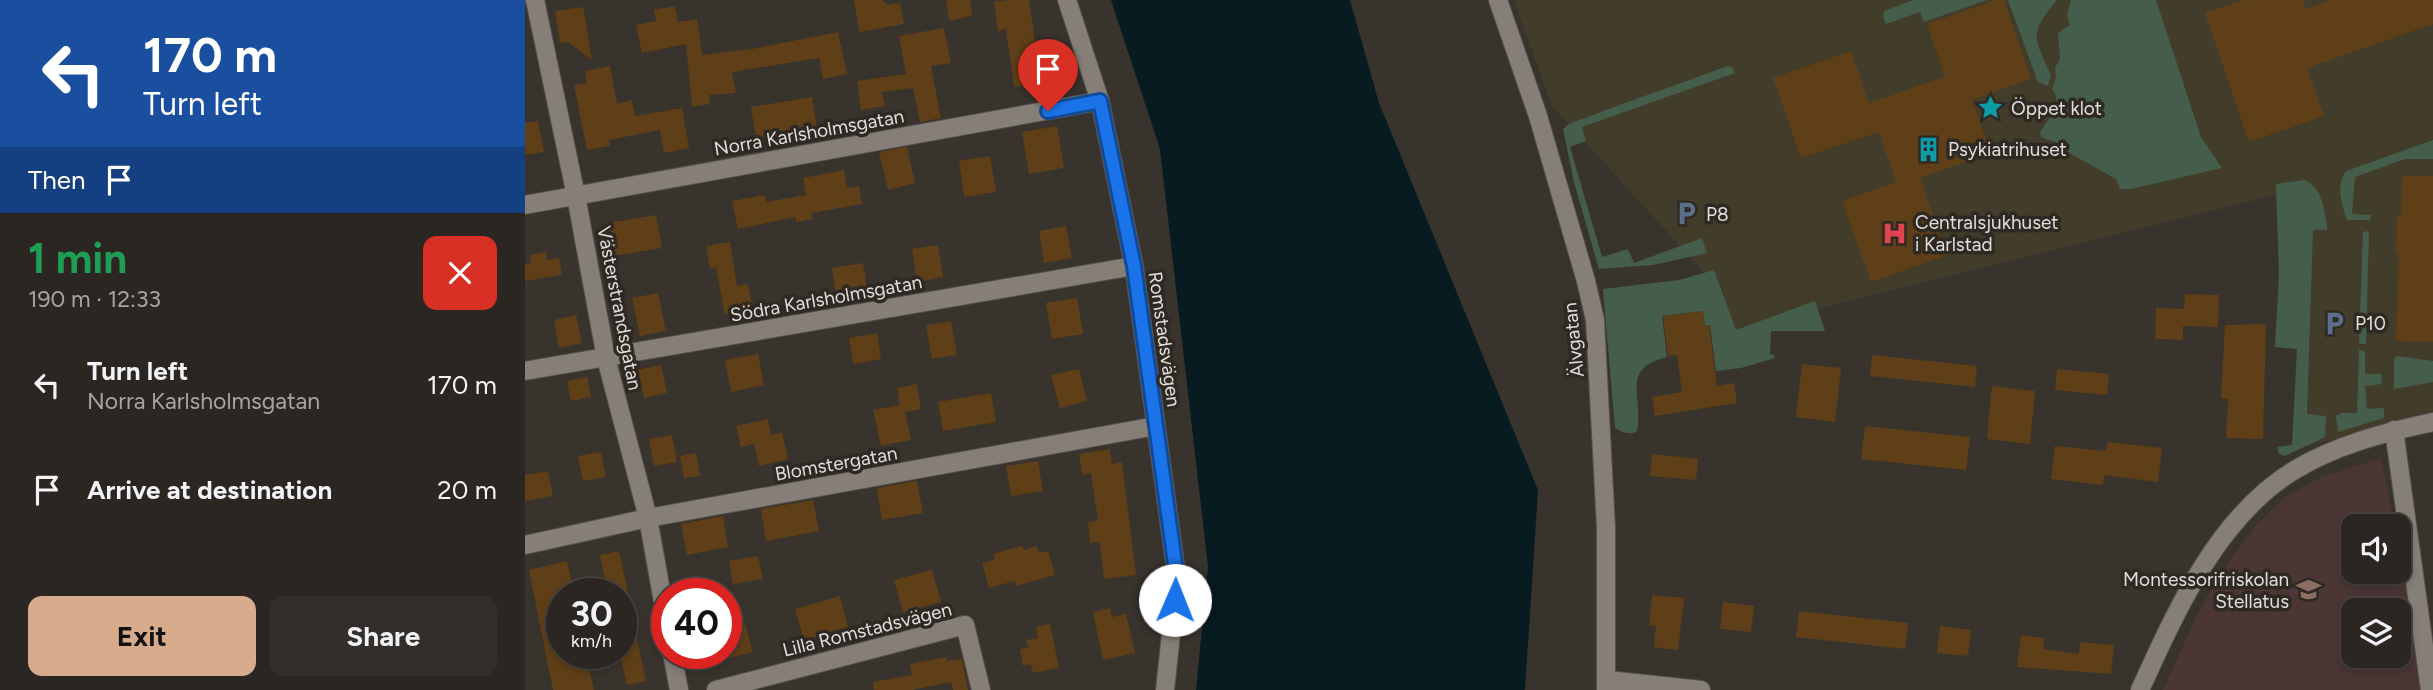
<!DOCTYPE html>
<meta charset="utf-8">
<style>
body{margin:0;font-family:Figtree,sans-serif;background:#332e2a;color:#f1f3f6;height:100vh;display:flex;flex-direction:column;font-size:26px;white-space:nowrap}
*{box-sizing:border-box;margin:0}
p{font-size:23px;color:#a6a5a5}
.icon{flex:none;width:38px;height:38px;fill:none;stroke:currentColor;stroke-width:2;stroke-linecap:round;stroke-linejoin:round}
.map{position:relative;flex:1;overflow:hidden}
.drawer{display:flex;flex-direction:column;background:#2b2622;width:525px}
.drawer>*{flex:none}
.guide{background:#1a4fa0;color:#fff;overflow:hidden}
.buttons{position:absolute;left:1816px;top:514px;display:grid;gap:14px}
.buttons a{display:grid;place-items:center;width:70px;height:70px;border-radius:14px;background:#2b2622;box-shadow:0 4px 10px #0003,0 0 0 2px #474340;font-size:35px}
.speed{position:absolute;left:21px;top:578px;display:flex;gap:14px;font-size:35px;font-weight:700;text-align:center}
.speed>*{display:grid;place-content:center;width:91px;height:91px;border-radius:50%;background:#2b2622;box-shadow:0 4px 10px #0003,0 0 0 2px #474340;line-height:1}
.speed small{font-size:18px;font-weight:400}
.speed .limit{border:10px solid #d22;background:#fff;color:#111}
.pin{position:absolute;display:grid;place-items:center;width:60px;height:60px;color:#fff;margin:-72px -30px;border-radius:50% 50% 50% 0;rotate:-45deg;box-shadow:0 0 7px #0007}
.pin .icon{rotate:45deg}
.me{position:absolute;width:77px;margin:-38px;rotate:1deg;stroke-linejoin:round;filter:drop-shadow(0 0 5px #0008)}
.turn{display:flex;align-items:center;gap:24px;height:147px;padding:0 28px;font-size:32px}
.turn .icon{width:91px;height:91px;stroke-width:2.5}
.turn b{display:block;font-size:49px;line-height:60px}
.then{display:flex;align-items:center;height:66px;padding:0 28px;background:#0003;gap:14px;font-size:26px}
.round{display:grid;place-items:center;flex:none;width:74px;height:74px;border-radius:14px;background:#332e2a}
.headline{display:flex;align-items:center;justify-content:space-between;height:119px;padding:0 28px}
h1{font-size:42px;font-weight:700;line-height:52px;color:#1e9e55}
.primary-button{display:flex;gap:14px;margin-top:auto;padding:14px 28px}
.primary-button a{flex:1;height:80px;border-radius:14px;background:#d6ab8b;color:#111;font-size:28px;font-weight:700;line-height:80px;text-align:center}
.primary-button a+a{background:#332e2a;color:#f1f3f6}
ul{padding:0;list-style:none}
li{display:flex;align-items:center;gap:21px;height:105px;padding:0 28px}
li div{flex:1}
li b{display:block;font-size:26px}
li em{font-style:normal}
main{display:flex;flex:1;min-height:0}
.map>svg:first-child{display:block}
.education{fill:#4b3635;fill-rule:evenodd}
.medical{fill:#423c2a}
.green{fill:#455e4b}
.water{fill:#071b20}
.building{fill:#5f3f17}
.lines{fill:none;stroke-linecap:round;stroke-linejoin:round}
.minor-casing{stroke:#56514d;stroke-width:20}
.tertiary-casing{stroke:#56514d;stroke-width:20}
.minor{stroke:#867f78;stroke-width:18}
.tertiary{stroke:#867f78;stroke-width:18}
.route-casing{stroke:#114b97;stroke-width:18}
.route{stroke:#1a73e8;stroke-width:12}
.labels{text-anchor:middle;stroke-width:7;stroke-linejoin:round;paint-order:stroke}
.poi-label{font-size:19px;fill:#e1ddd9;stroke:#2f2924;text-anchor:start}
.street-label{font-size:19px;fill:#e1ddd9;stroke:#2f2924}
</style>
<main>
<section class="drawer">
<div class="guide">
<div class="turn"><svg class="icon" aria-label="left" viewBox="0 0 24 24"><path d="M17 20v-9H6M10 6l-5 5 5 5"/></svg><div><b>170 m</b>Turn left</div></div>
<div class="then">Then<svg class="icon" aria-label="arrive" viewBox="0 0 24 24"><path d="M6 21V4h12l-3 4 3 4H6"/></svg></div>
</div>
<div class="headline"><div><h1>1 min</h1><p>190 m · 12:33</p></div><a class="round" style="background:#d93025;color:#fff"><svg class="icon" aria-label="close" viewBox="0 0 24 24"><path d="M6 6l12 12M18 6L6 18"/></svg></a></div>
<ul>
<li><svg class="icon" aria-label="left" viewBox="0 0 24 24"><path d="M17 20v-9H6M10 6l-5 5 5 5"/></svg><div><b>Turn left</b><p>Norra Karlsholmsgatan</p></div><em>170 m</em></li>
<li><svg class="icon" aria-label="arrive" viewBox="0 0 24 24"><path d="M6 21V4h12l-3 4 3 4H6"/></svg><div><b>Arrive at destination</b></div><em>20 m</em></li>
</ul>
<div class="primary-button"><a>Exit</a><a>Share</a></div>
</section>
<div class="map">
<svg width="1908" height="690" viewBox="0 0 1908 690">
<rect width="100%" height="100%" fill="#39332d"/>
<path class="education" d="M1856,458L1870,527H1829V572H1874V545L1896,690H1638L1676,607L1700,567L1731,525L1762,496L1796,477ZM1829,611H1874V656H1829Z"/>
<polygon class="medical" points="989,0 1908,0 1908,419 1769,448 1777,272 1751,195 1307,305 1206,339 1187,281 1027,106"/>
<g class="green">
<polygon points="1388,0 1462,0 1399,22 1395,12 1361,24 1358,16 1359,11"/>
<path d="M1483,0H1532C1504,34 1508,36 1526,75L1523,86L1513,82L1511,77Z"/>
<path d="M1546,0H1631L1676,137L1697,168L1606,189H1595L1591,179L1532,146L1530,142L1516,137L1515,132C1525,117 1539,105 1527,88L1531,78L1530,68L1535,59L1533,33L1545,25L1542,15Z"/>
<polygon points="1203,66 1208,68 1210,73 1057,127 1061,141 1045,147 1077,257 1103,249 1109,263 1177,238 1182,253 1128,265 1074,269 1049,182 1038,129 1044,124 1089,107"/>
<path d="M1908,140V159H1880L1830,177L1827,214L1846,215L1845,220H1822C1817,205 1810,185 1821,171Z"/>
<path d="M1779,180C1797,187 1799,208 1802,225V230H1788L1782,414L1801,416L1800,437L1760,456L1754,454L1752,447L1767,445L1772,349L1750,347L1754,274L1751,184Z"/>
<polygon points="1844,231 1841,344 1834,344 1838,232"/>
<path d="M1189,270L1211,330L1290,301L1300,331H1246L1245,354L1249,355L1250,358L1216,368L1191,371L1185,325L1180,326L1178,311L1137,316L1142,357C1094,369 1119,396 1112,431C1105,436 1096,432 1090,428L1078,289L1154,280Z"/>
<polygon points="1834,350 1840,351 1840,374 1856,374 1857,384 1840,386 1842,409 1859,408 1859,418 1813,432 1811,416 1817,413 1832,413"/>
<polygon points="1872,356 1908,361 1908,382 1869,389 1869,359"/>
</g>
<polygon class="water" points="586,0 825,0 854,103 1013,490 1000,690 671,690 683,567 635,149"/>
<g class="building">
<polygon points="329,0 357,0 363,5 375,3 379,24 334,32"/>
<polygon points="421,0 445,0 447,16 424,21"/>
<polygon points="482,0 504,0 516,84 489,87 481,29 473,31 469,2"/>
<polygon points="1471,0 1479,0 1506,79 1447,100 1463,145 1452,149 1455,157 1395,178 1422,255 1346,282 1317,201 1371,182 1354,132 1276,158 1248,78 1326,51 1344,103 1384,89 1420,77 1402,24"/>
<polygon points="1719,0 1778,0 1781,9 1806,0 1908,0 1908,24 1782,68 1799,116 1724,142 1680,13"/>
<polygon points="150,6 153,22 172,19 177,55 227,49 313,32 322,74 298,79 294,58 207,72 211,93 184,95 185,104 167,107 161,44 117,53 111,25 131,21 129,10"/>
<polygon points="58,7 61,23 67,60 43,42 35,43 30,11"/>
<polygon points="419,28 426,63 406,66 416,118 395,122 388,88 357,92 360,106 336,110 332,81 381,74 374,36"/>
<polygon points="85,66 92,104 107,100 110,116 157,108 164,148 139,153 135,130 84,140 85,146 62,150 49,85 62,83 60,71"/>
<polygon points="287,97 292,128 231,138 226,107"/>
<polygon points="13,121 19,152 0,155 0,123"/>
<polygon points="532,126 539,168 504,174 497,132"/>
<polygon points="382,147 390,183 363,190 354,152"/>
<polygon points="465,156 471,192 439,197 434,161"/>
<polygon points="319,170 322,188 334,186 337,204 287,213 288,219 271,222 270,217 213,229 207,201 240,195 241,202 281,195 278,178"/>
<polygon points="1877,176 1908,176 1908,342 1871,341 1874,254 1871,254 1872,216 1876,216"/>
<polygon points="131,215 137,248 89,256 83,223"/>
<polygon points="541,226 547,258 519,263 514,231"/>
<polygon points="205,242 212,286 223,284 228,309 200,315 191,267 185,268 181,246"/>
<polygon points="413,245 418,277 392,282 387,249"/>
<polygon points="21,252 22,260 34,258 37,275 0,281 0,264 6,263 5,255"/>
<polygon points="338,263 342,289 311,294 307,268"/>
<polygon points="133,293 141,331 115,336 107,298"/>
<polygon points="1660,294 1694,295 1693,327 1658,326 1658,340 1630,339 1631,308 1659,309"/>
<polygon points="552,298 558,334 527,339 521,303"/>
<polygon points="1178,311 1179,326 1184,325 1192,386 1209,383 1212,403 1130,416 1127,397 1157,392 1152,355 1143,356 1138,316"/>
<polygon points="51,315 57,343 34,348 29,320"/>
<polygon points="426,321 432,355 407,359 401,325"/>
<polygon points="1741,324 1738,439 1701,438 1703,399 1696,398 1700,325"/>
<polygon points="352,333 356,359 328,364 324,338"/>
<polygon points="233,354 239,385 206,392 200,360"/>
<polygon points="1347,355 1452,366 1450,387 1345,376"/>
<polygon points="1277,364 1316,368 1310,422 1271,417"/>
<polygon points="136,365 142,393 119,398 113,370"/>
<polygon points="554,369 562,401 535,408 526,375"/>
<polygon points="1532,369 1584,374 1582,395 1530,390"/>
<polygon points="62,377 66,397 46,401 42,381"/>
<polygon points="392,384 396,409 380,412 386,440 356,446 348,410 375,405 372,388"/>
<polygon points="1467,386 1510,391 1505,444 1462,439"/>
<polygon points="466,393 471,422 418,431 413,402"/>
<polygon points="243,419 246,435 257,432 263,459 234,466 229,444 216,447 211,426"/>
<polygon points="1340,426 1445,437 1441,470 1336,459"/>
<polygon points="147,435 152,462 129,466 124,439"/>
<polygon points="1583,442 1637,448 1633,482 1579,475 1578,485 1526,479 1530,446 1581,451"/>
<polygon points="585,449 587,464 597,462 611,575 579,579 575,542 565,543 563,522 573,520 566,473 557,475 554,454"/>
<polygon points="76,452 81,477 58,481 53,456"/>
<polygon points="171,453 175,476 159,478 155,456"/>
<polygon points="1127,454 1173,459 1171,480 1125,476"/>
<polygon points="513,461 518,491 486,496 481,466"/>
<polygon points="23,471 28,496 0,501 0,475"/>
<polygon points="392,481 398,513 357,520 352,488"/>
<polygon points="288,500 294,531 241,541 236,509"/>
<polygon points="198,516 203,547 162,555 156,524"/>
<polygon points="497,546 499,550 512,546 514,553 523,551 530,575 491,586 490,581 464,588 457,563 470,560 468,554"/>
<polygon points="94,551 103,593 83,593 75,555"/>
<polygon points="233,556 238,579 208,584 204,561"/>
<polygon points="42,561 49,593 37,593 37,653 61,653 69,690 28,690 4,570"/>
<polygon points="407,570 416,602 378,612 369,580"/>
<polygon points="1127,595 1159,598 1153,650 1129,647 1131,626 1124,625"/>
<polygon points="315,596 323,627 279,640 270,609"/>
<polygon points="96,597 103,597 121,681 102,685 96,659"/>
<polygon points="1198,602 1229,606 1226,632 1195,629"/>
<polygon points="585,608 587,617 601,614 610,653 578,660 568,612"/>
<polygon points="1274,611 1383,623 1380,649 1271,637"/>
<polygon points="219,620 228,652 201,659 201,625"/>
<polygon points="525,624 534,668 508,673 506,664 498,666 495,649 503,648 501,640 513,638 511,627"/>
<polygon points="1415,626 1446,630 1443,656 1412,653"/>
<polygon points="1496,635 1519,638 1518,649 1554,654 1555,642 1589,645 1586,674 1492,667"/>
<polygon points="421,657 422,661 437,659 443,690 428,690 426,682 387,690 349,690 348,682 387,675 385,664"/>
</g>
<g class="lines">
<defs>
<g id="minor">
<polyline points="10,0 51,196 81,358 123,518 142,624"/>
<polyline points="0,205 575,101"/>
<polyline points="0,371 609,266"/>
<polyline points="1869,430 1905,690"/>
<polyline points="0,545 123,518 631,426"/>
<polyline points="147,653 154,690"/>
<polyline points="1082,680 1176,690"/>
<polyline points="191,690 440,625 456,690"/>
<path d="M1615,690C1651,611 1692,518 1768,471C1810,445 1861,432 1908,422"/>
</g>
<g id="tertiary">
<polyline points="542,0 575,101 609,266 652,578 640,690"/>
<polyline points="973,0 1013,116 1061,281 1070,320 1081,528 1081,690"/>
</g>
</defs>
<use href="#minor" class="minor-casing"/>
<use href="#tertiary" class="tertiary-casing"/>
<use href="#minor" class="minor"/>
<use href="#tertiary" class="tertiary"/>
</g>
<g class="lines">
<defs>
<polyline id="route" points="523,111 575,101 609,266 652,578 650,600"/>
</defs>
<use href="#route" class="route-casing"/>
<use href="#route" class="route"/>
</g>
<defs>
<symbol id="sight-bare" viewBox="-9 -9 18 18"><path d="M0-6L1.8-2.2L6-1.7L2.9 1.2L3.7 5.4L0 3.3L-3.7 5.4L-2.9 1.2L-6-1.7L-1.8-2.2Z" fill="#0f9aa8" stroke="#2f2924" stroke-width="2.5" paint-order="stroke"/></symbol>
<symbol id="building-bare" viewBox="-9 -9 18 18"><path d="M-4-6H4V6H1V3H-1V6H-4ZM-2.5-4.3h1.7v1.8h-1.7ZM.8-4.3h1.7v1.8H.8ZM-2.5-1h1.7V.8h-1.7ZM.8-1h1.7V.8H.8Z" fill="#0f9aa8" stroke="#2f2924" stroke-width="2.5" paint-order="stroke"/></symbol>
<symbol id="parking-bare" viewBox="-9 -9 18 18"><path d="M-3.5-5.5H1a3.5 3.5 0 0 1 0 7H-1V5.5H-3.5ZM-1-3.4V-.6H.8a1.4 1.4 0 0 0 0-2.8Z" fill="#5c6f8a" stroke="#2f2924" stroke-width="2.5" paint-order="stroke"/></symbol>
<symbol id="hospital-bare" viewBox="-9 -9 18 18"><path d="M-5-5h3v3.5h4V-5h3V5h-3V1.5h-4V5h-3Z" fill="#e0444e" stroke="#2f2924" stroke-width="2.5" paint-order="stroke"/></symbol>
<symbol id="school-bare" viewBox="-9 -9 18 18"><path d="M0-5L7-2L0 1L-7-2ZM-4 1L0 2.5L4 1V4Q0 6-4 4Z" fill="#8d6e63" stroke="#2f2924" stroke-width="2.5" paint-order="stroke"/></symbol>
</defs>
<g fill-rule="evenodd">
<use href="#sight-bare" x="1448" y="90" width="35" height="35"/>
<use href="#building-bare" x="1386" y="132" width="35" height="35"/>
<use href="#parking-bare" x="1144" y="196" width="35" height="35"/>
<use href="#hospital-bare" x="1352" y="216" width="35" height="35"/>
<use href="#parking-bare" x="1792" y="306" width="35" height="35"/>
<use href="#school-bare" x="1766" y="572" width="35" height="35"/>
</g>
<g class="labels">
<g class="poi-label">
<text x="1486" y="115">Öppet klot</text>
<text x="1423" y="156">Psykiatrihuset</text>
<text x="1181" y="221">P8</text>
<text x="1390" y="229">Centralsjukhuset<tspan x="1390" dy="22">i Karlstad</tspan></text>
<text x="1830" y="330">P10</text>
<text x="1764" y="586" text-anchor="end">Montessorifriskolan<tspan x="1764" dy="22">Stellatus</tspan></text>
</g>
<g class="street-label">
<text transform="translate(284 132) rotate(-10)" y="7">Norra Karlsholmsgatan</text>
<text transform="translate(301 298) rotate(-10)" y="7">Södra Karlsholmsgatan</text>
<text transform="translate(95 308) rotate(79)" y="7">Västerstrandsgatan</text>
<text transform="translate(640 339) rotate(82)" y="7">Romstadsvägen</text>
<text transform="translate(1048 340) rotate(-96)" y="7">Älvgatan</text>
<text transform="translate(311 463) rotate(-10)" y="7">Blomstergatan</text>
<text transform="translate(342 629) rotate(-14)" y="7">Lilla Romstadsvägen</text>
</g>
</g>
</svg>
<div class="buttons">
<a><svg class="icon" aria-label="sound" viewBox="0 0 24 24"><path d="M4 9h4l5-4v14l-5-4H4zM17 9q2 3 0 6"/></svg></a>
<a><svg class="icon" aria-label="layers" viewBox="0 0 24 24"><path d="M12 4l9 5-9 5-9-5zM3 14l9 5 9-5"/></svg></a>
</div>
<div class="speed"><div>30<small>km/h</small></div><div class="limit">40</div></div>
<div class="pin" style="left:523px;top:111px;background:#d93025"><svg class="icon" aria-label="arrive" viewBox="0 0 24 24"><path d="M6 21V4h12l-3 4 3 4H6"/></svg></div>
<svg class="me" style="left:650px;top:600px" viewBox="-20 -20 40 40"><circle r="19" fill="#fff"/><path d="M0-13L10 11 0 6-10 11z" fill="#1a73e8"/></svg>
</div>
</main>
